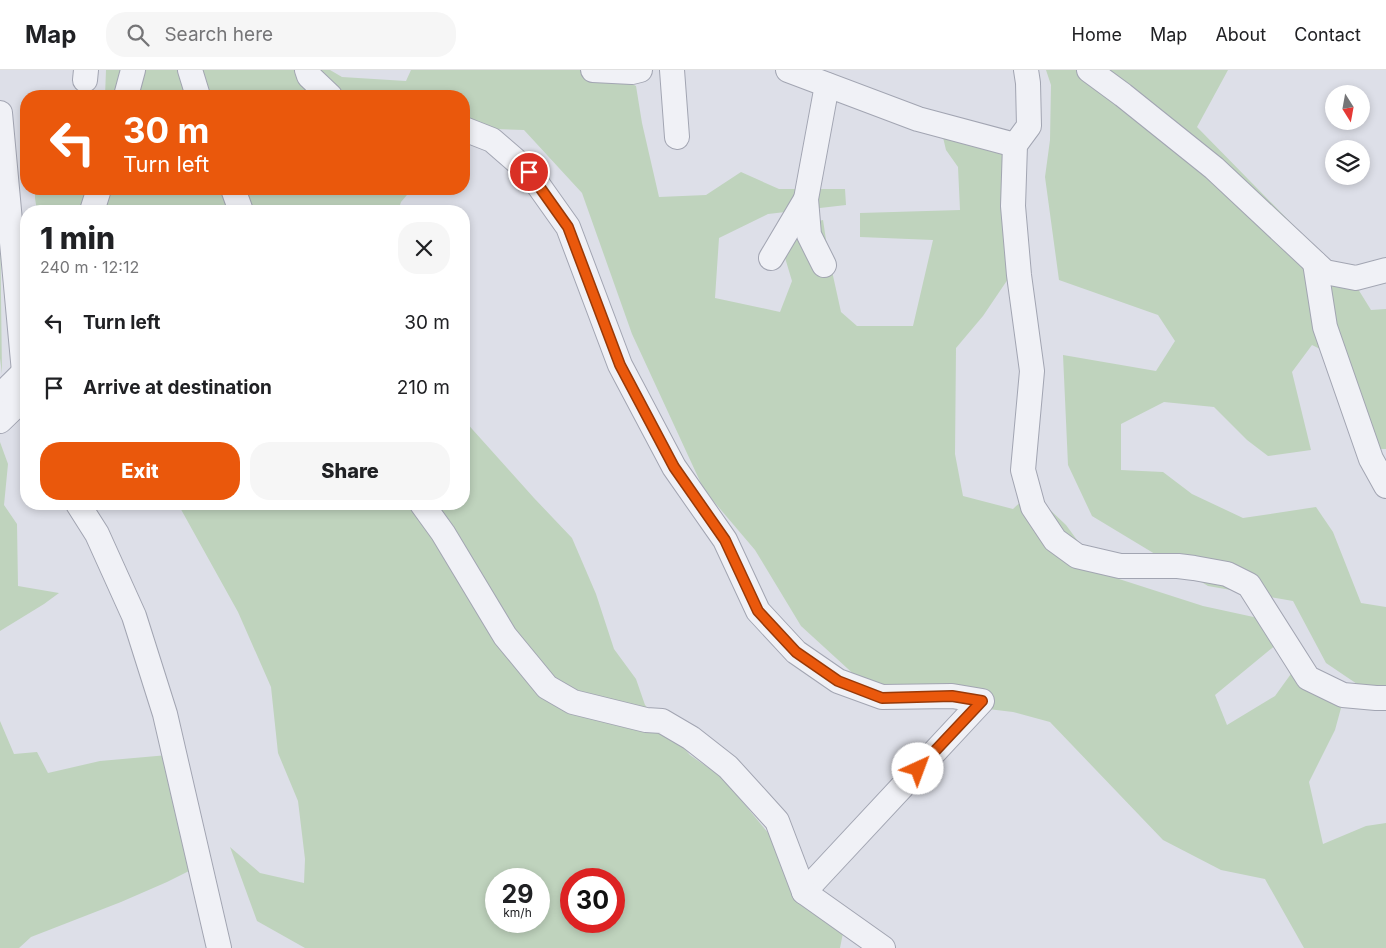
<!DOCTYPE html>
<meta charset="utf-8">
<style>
body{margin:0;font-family:Inter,sans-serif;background:#f6f6f6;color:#202124;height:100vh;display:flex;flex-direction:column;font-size:19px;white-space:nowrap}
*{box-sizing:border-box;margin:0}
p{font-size:16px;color:#757577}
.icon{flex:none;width:28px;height:28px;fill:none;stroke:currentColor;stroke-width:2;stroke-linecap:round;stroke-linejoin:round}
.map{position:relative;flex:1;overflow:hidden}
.sheet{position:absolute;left:20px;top:135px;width:450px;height:305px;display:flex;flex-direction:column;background:#fff;border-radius:20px;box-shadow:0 2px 8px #0003}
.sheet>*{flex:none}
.guide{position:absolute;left:20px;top:20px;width:450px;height:105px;border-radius:20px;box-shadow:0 2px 8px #0003;background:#ea580c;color:#fff;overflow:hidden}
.needle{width:32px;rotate:169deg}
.buttons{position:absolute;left:1325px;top:15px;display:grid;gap:10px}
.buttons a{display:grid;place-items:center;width:45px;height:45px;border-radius:50%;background:#fff;box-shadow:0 2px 8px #0003;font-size:25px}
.speed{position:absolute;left:485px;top:798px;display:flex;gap:10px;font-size:25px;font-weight:700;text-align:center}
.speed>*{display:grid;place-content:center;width:65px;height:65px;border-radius:50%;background:#fff;box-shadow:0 2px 8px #0003;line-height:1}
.speed small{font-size:12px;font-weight:400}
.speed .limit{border:8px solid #d22;background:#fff;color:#111}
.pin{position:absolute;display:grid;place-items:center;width:42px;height:42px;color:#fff;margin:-21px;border:2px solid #fff;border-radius:50%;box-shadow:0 1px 5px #0007}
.me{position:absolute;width:55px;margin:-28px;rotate:43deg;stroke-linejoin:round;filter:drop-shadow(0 0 4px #0008)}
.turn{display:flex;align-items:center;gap:18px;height:105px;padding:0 20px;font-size:22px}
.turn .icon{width:65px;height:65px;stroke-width:2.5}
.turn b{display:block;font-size:35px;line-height:42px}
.round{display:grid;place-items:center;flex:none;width:52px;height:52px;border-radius:20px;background:#f6f6f6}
.head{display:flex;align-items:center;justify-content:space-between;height:85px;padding:0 20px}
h1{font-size:30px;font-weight:800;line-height:38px}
.action{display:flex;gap:10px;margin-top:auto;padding:10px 20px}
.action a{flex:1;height:58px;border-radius:20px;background:#ea580c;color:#fff;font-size:20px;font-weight:800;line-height:58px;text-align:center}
.action a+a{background:#f6f6f6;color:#202124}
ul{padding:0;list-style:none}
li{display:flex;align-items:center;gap:15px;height:65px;padding:0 20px}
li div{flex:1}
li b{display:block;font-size:19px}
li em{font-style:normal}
header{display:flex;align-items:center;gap:30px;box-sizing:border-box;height:70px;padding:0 25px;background:#fff;border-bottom:1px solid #e0e0e0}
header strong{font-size:24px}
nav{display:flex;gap:28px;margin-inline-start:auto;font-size:18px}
.search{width:350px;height:45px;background:#f6f6f6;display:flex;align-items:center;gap:12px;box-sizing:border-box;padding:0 18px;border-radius:20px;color:#757577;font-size:19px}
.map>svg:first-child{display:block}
.green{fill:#bfd3bd;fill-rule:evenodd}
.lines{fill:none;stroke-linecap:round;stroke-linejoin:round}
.street-casing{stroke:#a2a5b2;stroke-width:26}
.street{stroke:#f0f1f6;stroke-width:24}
.route-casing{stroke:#983908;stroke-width:12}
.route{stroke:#ea580c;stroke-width:9}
</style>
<header>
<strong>Map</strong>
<div class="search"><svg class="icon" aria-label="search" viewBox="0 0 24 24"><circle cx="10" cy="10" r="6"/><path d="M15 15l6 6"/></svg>Search here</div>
<nav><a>Home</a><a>Map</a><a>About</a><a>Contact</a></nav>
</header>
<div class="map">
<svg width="1386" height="878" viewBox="0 0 1386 878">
<rect width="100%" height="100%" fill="#dddfe8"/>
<g class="green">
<polygon points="106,0 330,0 342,7 406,11 411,0 606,0 636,16 642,53 659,127 706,125 741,102 779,119 845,119 846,135 768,144 719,168 715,228 780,242 792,211 777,161 823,150 828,183 841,242 857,256 913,256 933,170 860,167 860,143 960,140 958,97 946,80 941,59 988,72 1020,93 1025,184 983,246 956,278 955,384 963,426 1013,439 1031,422 1066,455 1094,493 1119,509 1203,536 1272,551 1277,574 1215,625 1227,655 1275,626 1301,590 1341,638 1335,660 1309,712 1323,774 1366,756 1386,753 1386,878 1304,878 1265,809 1221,800 1163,770 1050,652 1013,642 914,630 859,609 801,556 755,480 704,420 632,264 582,123 524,60 464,58 464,26 105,26"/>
<polygon points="1046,0 1228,0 1197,57 1305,167 1318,210 1358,219 1371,240 1386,239 1386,379 1379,379 1346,292 1312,275 1292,302 1311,380 1268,386 1247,370 1214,337 1164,332 1121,354 1121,400 1163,402 1192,424 1243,448 1316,437 1333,462 1361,533 1386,537 1386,623 1360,616 1326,593 1293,531 1208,516 1092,446 1068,395 1063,285 1156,301 1175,271 1158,245 1059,210 1045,107 1050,70 1051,15"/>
<polygon points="35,119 412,119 401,132 398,141 37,141 35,128"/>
<polygon points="0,145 0,146 2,304 0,288"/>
<path d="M464,350L534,428L572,468L596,524L614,579L636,609L645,635L690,685L723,708L796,797L843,863L840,878H305L257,851L230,777L260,803L304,813L305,789L298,731L278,683L271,617L238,542L178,434H464ZM496,809H539V851H496ZM571,809H614V851H571Z"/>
<polygon points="0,372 8,394 4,435 17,454 18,516 59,523 44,534 0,561"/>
<polygon points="0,651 14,684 37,682 48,703 100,691 168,685 197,797 167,812 121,832 31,867 19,878 0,878"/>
</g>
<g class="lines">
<defs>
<g id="street">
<polyline points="190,0 198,26"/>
<polyline points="307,0 309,6 330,26"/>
<polyline points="593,0 632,2 640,0"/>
<polyline points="672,0 677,67"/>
<polyline points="788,0 918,49 1015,75"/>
<polyline points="1026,0 1028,13 1029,56 1015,75 1013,136 1019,205 1032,301 1023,400 1033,437 1055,470 1077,486 1120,496 1178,496 1194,498 1227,504 1249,515 1308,608 1343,625 1376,628 1386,628"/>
<polyline points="1089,0 1123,25 1214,98 1325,202 1356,208 1386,200"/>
<polyline points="85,10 86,0"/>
<polyline points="126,26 133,0"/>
<polyline points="0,43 24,302 26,311"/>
<polyline points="464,59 492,70 529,102 568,157 620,295 674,397 725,470 758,541 796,582 838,611 882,627 952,626 982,631 804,822"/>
<polyline points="233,119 241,141"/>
<polyline points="92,141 99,119"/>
<polyline points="771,188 806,129"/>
<polyline points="1315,193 1325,257 1371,389 1386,416"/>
<polyline points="824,195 809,165 806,129 827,15"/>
<polyline points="0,326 24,302"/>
<polyline points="0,351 26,326"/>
<polyline points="78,434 97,464 134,546 165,644 219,878"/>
<polyline points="422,434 443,463 505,566 547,617 573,632 646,650 662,651 691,668 728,697 777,751 804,822 883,878"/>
</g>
</defs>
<use href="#street" class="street-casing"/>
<use href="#street" class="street"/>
</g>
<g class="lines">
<defs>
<polyline id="route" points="529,102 568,157 620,295 674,397 725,470 758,541 796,582 838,611 882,628 952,626 982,631 918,699"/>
</defs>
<use href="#route" class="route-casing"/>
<use href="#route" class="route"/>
</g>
</svg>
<div class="buttons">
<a><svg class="needle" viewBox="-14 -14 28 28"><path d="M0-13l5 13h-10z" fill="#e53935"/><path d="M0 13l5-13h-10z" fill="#757577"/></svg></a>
<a><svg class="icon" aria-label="layers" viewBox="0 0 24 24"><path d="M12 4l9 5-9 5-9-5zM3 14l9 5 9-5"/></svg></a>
</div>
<div class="speed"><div>29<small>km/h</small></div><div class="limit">30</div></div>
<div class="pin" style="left:529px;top:102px;background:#d93025"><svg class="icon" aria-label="arrive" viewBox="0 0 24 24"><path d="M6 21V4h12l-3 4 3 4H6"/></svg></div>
<svg class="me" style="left:918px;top:699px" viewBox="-20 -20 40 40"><circle r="19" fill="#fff"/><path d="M0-13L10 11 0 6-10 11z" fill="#ea580c"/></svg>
<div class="guide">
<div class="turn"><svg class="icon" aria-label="left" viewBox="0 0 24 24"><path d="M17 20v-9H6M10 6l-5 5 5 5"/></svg><div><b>30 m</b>Turn left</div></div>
</div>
<section class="sheet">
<div class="head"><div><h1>1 min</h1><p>240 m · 12:12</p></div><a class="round"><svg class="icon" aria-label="close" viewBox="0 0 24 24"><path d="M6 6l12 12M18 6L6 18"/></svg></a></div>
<ul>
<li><svg class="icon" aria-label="left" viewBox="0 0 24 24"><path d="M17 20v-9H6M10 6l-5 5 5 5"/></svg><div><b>Turn left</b></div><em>30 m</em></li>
<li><svg class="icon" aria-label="arrive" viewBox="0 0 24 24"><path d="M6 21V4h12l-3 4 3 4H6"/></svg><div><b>Arrive at destination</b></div><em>210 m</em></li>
</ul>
<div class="action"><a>Exit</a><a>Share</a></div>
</section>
</div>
